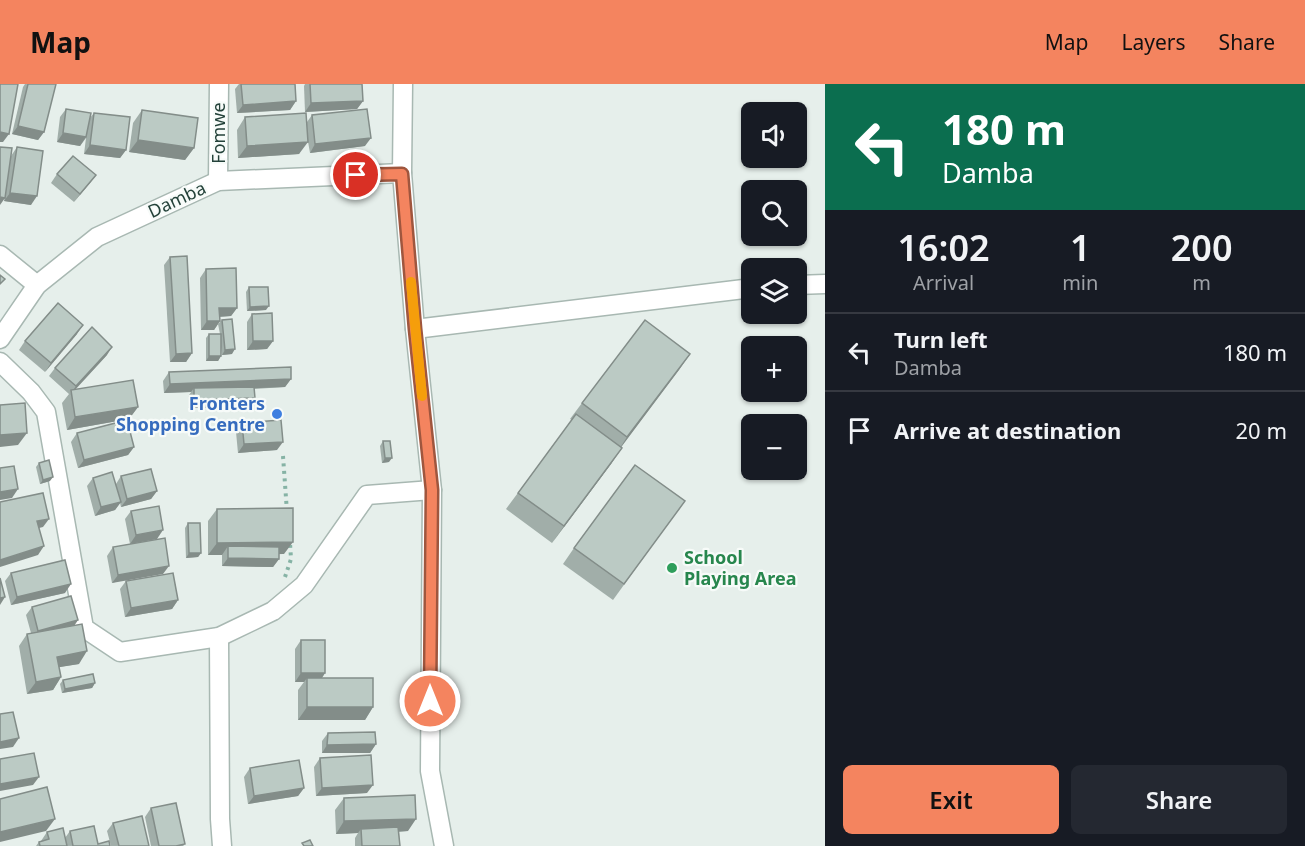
<!DOCTYPE html>
<meta charset="utf-8">
<style>
body{margin:0;font-family:"Noto Sans",sans-serif;background:#242831;color:#f1f3f6;height:100vh;display:flex;flex-direction:column;font-size:22px;white-space:nowrap}
*{box-sizing:border-box;margin:0}
p{font-size:20px;color:#9ea1a6}
.icon{flex:none;width:33px;height:33px;fill:none;stroke:currentColor;stroke-width:2;stroke-linecap:round;stroke-linejoin:round}
.map{position:relative;flex:1;overflow:hidden}
.panel{display:flex;flex-direction:column;background:#171b24;width:480px}
.panel>*{flex:none}
.banner{background:#0b6e4f;color:#fff;overflow:hidden}
.controls{position:absolute;left:741px;top:18px;display:grid;gap:12px}
.controls a{display:grid;place-items:center;width:66px;height:66px;border-radius:9px;background:#171b24;box-shadow:0 2px 4px #0004;font-size:30px}
.pin{position:absolute;display:grid;place-items:center;width:51px;height:51px;color:#fff;margin:-26px;border:3px solid #fff;border-radius:50%;box-shadow:0 2px 6px #0007}
.me{position:absolute;width:66px;margin:-33px;rotate:0deg;stroke-linejoin:round;filter:drop-shadow(0 0 4px #0008)}
.turn{display:flex;align-items:center;gap:21px;height:126px;padding:0 18px;font-size:27px}
.turn .icon{width:78px;height:78px;stroke-width:2.5}
.turn b{display:block;font-size:42px;line-height:51px}
.eta{display:flex;justify-content:space-evenly;align-items:center;height:102px;text-align:center}
.eta b{font-size:36px;font-weight:600;line-height:42px}
.primary-button{display:flex;gap:12px;margin-top:auto;padding:12px 18px}
.primary-button a{flex:1;height:69px;border-radius:9px;background:#f4845f;color:#111;font-size:24px;font-weight:600;line-height:69px;text-align:center}
.primary-button a+a{background:#242831;color:#f1f3f6}
ul{padding:0;list-style:none}
li{display:flex;align-items:center;gap:18px;height:78px;padding:0 18px;border-top:2px solid #363941}
li div{flex:1}
li b{display:block;font-size:22px}
li em{font-style:normal}
header{display:flex;align-items:center;gap:36px;box-sizing:border-box;height:84px;padding:0 30px;background:#f4845f;color:#111}
header strong{font-size:28px}
nav{display:flex;gap:33px;margin-inline-start:auto;font-size:21px}
main{display:flex;flex:1;min-height:0}
.map>svg:first-child{display:block}
.lines{fill:none;stroke-linecap:round;stroke-linejoin:round}
.minor-casing{stroke:#a8b8b2;stroke-width:21}
.path{stroke:#86b3a5;stroke-width:4;stroke-dasharray:3 4.5;stroke-linecap:butt}
.minor{stroke:#fff;stroke-width:18}
.wall{fill:#a1aea9}
.shaded-wall{fill:#838d89}
.building{fill:#bbcac4;stroke:#838d89;stroke-width:1.5}
.route-casing{stroke:#9f563e;stroke-width:15}
.route{stroke:#f4845f;stroke-width:10}
.slow{stroke:#f59e0b;stroke-width:10}
.shop-dot{fill:#3f7fe0;stroke:#f7fbf9;stroke-width:2}
.leisure-dot{fill:#2e9e5b;stroke:#f7fbf9;stroke-width:2}
.labels{text-anchor:middle;stroke-width:4.5;stroke-linejoin:round;paint-order:stroke}
.street-label{font-size:18px;fill:#24423a;stroke:#f7fbf9}
.shop-label{font-size:18px;font-weight:bold;fill:#366cbe;stroke:#f7fbf9;text-anchor:end}
.leisure-label{font-size:18px;font-weight:bold;fill:#27864d;stroke:#f7fbf9;text-anchor:start}
</style>
<header>
<strong>Map</strong>
<nav><a>Map</a><a>Layers</a><a>Share</a></nav>
</header>
<main>
<div class="map">
<svg width="825" height="762" viewBox="0 0 825 762">
<rect width="100%" height="100%" fill="#e6efeb"/>
<g class="lines">
<defs>
<g id="minor">
<polyline points="403,0 402,89 415,245 432,406 430,687 444,762"/>
<polyline points="218,97 219,0"/>
<polyline points="0,171 37,201"/>
<polyline points="796,201 825,200"/>
<polyline points="415,245 752,204"/>
<polyline points="0,255 37,201 97,153 218,97 402,89"/>
<polyline points="0,278 31,308 46,328 84,544 120,568 219,553 273,527 304,501 367,411 432,406"/>
<polyline points="219,553 220,735 222,762"/>
</g>
</defs>
<use href="#minor" class="minor-casing"/>
<g class="path">
<polyline points="283,372 287,428"/>
<polyline points="285,493 291,475 290,459"/>
</g>
<use href="#minor" class="minor"/>
</g>
<g class="wall">
<polygon points="25,0 54,0 44,48 38,56 12,50 23,3"/>
<polygon points="239,0 295,0 296,17 290,26 237,29 235,5"/>
<polygon points="305,0 362,0 363,17 357,25 305,28 304,2"/>
<polygon points="66,25 89,35 94,29 126,66 120,74 84,70 86,54 80,62 57,58 60,33"/>
<polygon points="142,26 194,64 185,76 129,68 133,39"/>
<polygon points="312,31 365,62 310,69 307,52 299,70 238,74 237,46 245,33 307,38"/>
<polygon points="17,63 31,121 4,117 11,72"/>
<polygon points="57,90 96,91 74,118 51,99"/>
<polygon points="170,173 192,269 186,278 170,278 164,181"/>
<polygon points="206,185 237,224 231,232 220,233 220,237 214,246 201,246 200,194"/>
<polygon points="249,203 266,226 247,227 246,208"/>
<polygon points="252,230 273,257 267,265 247,266 247,238"/>
<polygon points="222,236 232,270 222,271 221,263 221,272 218,277 206,277 206,254 209,250 220,250 218,240"/>
<polygon points="77,250 45,288 19,266 25,257"/>
<polygon points="690,270 621,363 611,380 552,459 506,425 572,336 570,335 582,319"/>
<polygon points="107,271 75,306 138,323 129,335 67,346 62,319 69,310 49,292 55,284"/>
<polygon points="169,288 291,295 285,303 254,305 249,323 188,324 188,313 191,308 164,309 163,297"/>
<polygon points="242,339 277,366 238,369 236,348"/>
<polygon points="77,349 134,363 128,371 78,384 71,358"/>
<polygon points="383,357 389,378 382,379 380,362"/>
<polygon points="39,379 50,397 40,400 36,383"/>
<polygon points="121,392 157,407 151,415 121,423 120,419 115,426 95,432 87,402 93,394 116,400"/>
<polygon points="217,425 284,470 279,470 279,475 273,483 222,482 222,471 208,471 208,437"/>
<polygon points="131,427 157,455 130,460 125,435"/>
<polygon points="673,433 613,516 563,480 574,464"/>
<polygon points="188,439 201,469 198,473 186,474 185,444"/>
<polygon points="113,463 169,482 112,499 107,472"/>
<polygon points="11,489 65,509 11,521 5,497"/>
<polygon points="126,497 178,516 172,525 125,533 120,505"/>
<polygon points="32,523 78,536 74,541 79,580 59,583 61,593 53,606 27,610 19,562 27,550 31,549 26,531"/>
<polygon points="301,556 325,589 322,594 373,623 365,636 298,636 298,606 304,598 295,598 295,565"/>
<polygon points="63,596 95,599 92,604 62,609 60,600"/>
<polygon points="328,649 376,660 370,669 322,669 322,657"/>
<polygon points="320,674 367,709 316,712 314,683"/>
<polygon points="250,684 304,704 298,712 248,720 244,693"/>
<polygon points="344,714 408,747 399,748 400,762 355,762 355,754 358,749 336,750 335,726"/>
<polygon points="151,724 184,762 151,762 145,733"/>
<polygon points="113,739 149,762 111,762 107,747"/>
<polygon points="70,747 98,760 110,762 36,762 39,758 41,757 47,748 65,754"/>
</g>
<g class="shaded-wall">
<polygon points="296,17 290,26 237,29 243,21"/>
<polygon points="363,17 357,25 305,28 311,19"/>
<polygon points="18,42 44,48 38,56 12,50"/>
<polygon points="0,48 9,50 3,58 0,58"/>
<polygon points="63,49 86,53 80,62 57,58"/>
<polygon points="371,54 365,62 310,69 315,60"/>
<polygon points="138,56 194,64 185,76 129,68"/>
<polygon points="308,58 299,70 238,74 247,62"/>
<polygon points="90,61 126,66 120,74 84,70"/>
<polygon points="96,91 90,99 74,118 80,110"/>
<polygon points="10,109 37,112 31,121 4,117"/>
<polygon points="0,113 5,114 0,121"/>
<polygon points="269,222 266,226 247,227 250,223"/>
<polygon points="219,224 237,224 231,232 213,233"/>
<polygon points="207,237 220,237 214,246 201,246"/>
<polygon points="83,241 77,250 45,288 51,279"/>
<polygon points="253,257 273,257 267,265 247,266"/>
<polygon points="112,263 107,271 70,311 76,302"/>
<polygon points="235,265 232,270 222,271 225,266"/>
<polygon points="192,269 186,278 170,278 176,270"/>
<polygon points="690,270 679,286 616,370 627,353"/>
<polygon points="209,272 221,272 218,277 206,277"/>
<polygon points="291,295 285,303 194,307 194,304 191,308 164,309 170,300"/>
<polygon points="255,314 249,323 188,324 194,316"/>
<polygon points="138,323 129,335 67,346 75,333"/>
<polygon points="27,349 18,361 0,363 0,351"/>
<polygon points="283,358 277,366 238,369 244,360"/>
<polygon points="134,363 128,371 78,384 84,376"/>
<polygon points="622,364 611,380 552,459 564,442"/>
<polygon points="385,374 392,374 389,378 382,379"/>
<polygon points="53,393 50,397 40,400 43,396"/>
<polygon points="18,405 12,414 0,416 0,408"/>
<polygon points="157,407 151,415 121,423 127,415"/>
<polygon points="121,418 115,426 95,432 101,423"/>
<polygon points="49,435 43,443 31,446 37,437"/>
<polygon points="163,446 157,455 130,460 136,451"/>
<polygon points="293,458 284,470 228,471 228,462 222,471 208,471 217,459"/>
<polygon points="44,462 38,471 0,483 0,476"/>
<polygon points="189,469 201,469 198,473 186,474"/>
<polygon points="228,474 279,475 273,483 222,482"/>
<polygon points="169,482 163,490 112,499 118,491"/>
<polygon points="71,500 65,509 11,521 17,513"/>
<polygon points="5,513 0,521 0,514"/>
<polygon points="178,516 172,525 125,533 131,524"/>
<polygon points="78,536 72,545 32,555 38,547"/>
<polygon points="87,567 79,580 48,585 57,573"/>
<polygon points="301,589 325,589 319,598 307,594 304,598 295,598"/>
<polygon points="61,593 53,606 27,610 36,598"/>
<polygon points="95,599 92,604 62,609 65,605"/>
<polygon points="307,623 373,623 365,636 298,636"/>
<polygon points="19,654 13,663 0,665 0,658"/>
<polygon points="376,660 370,669 322,669 327,661"/>
<polygon points="39,693 33,701 0,707 0,700"/>
<polygon points="373,701 367,709 316,712 322,704"/>
<polygon points="304,704 298,712 248,720 254,712"/>
<polygon points="55,735 46,747 0,758 0,748"/>
<polygon points="416,735 408,747 361,749 361,745 358,749 336,750 344,737"/>
</g>
<g class="building">
<polygon points="0,0 18,0 9,50 0,48"/>
<polygon points="28,0 56,0 44,48 18,42"/>
<polygon points="241,0 295,0 296,17 243,21"/>
<polygon points="310,0 362,0 363,17 311,19"/>
<polygon points="66,25 91,29 86,53 63,49"/>
<polygon points="367,25 371,54 315,60 312,31"/>
<polygon points="142,26 198,34 194,64 138,56"/>
<polygon points="94,29 130,33 126,66 90,61"/>
<polygon points="306,29 308,58 247,62 245,33"/>
<polygon points="0,63 12,64 5,114 0,113"/>
<polygon points="17,63 43,67 37,112 10,109"/>
<polygon points="73,72 96,91 80,110 57,90"/>
<polygon points="187,172 192,269 176,270 170,173"/>
<polygon points="236,184 237,224 219,224 220,237 207,237 206,185"/>
<polygon points="0,191 5,195 0,200"/>
<polygon points="249,203 268,203 269,222 250,223"/>
<polygon points="58,219 83,241 51,279 25,257"/>
<polygon points="272,229 273,257 253,257 252,230"/>
<polygon points="232,235 235,265 225,266 222,236"/>
<polygon points="645,236 690,270 627,353 582,319"/>
<polygon points="92,243 112,263 76,302 55,284"/>
<rect x="209" y="250" width="12" height="22"/>
<polygon points="291,283 291,295 170,300 169,288"/>
<polygon points="133,296 138,323 75,333 71,306"/>
<polygon points="254,303 255,314 194,316 194,304"/>
<polygon points="25,319 27,349 0,351 0,321"/>
<polygon points="576,330 622,364 564,442 518,409"/>
<polygon points="127,336 134,363 84,376 77,349"/>
<polygon points="281,336 283,358 244,360 242,339"/>
<polygon points="383,357 390,357 392,374 385,374"/>
<polygon points="49,376 53,393 43,396 39,379"/>
<polygon points="635,381 685,417 624,500 574,464"/>
<polygon points="14,382 18,405 0,408 0,384"/>
<polygon points="151,385 157,407 127,415 121,392"/>
<polygon points="112,388 121,418 101,423 93,394"/>
<polygon points="43,409 49,435 37,437 44,462 0,476 0,418"/>
<polygon points="159,422 163,446 136,451 131,427"/>
<polygon points="293,424 293,458 217,459 217,425"/>
<polygon points="188,439 200,439 201,469 189,469"/>
<polygon points="165,454 169,482 118,491 113,463"/>
<polygon points="228,462 279,463 279,475 228,474"/>
<polygon points="65,476 71,500 17,513 11,489"/>
<polygon points="173,489 178,516 131,524 126,497"/>
<polygon points="0,494 5,513 0,514"/>
<polygon points="71,512 78,536 38,547 32,523"/>
<polygon points="82,540 87,567 57,573 61,593 36,598 27,550"/>
<rect x="301" y="556" width="24" height="33"/>
<polygon points="93,590 95,599 65,605 63,596"/>
<rect x="307" y="594" width="66" height="29"/>
<polygon points="13,628 19,654 0,658 0,630"/>
<polygon points="375,648 376,660 327,661 328,649"/>
<polygon points="34,669 39,693 0,700 0,675"/>
<polygon points="371,671 373,701 322,704 320,674"/>
<polygon points="299,676 304,704 254,712 250,684"/>
<polygon points="47,703 55,735 0,748 0,715"/>
<polygon points="415,711 416,735 344,737 344,714"/>
<polygon points="176,719 185,760 176,762 159,762 151,724"/>
<polygon points="142,732 149,762 119,762 113,739"/>
<polygon points="94,742 98,760 109,757 110,762 73,762 70,747"/>
<polygon points="398,743 400,762 362,762 361,745"/>
<polygon points="63,744 67,762 40,762 39,758 49,755 47,748"/>
<polygon points="310,756 313,762 304,762 302,759"/>
</g>
<g class="lines">
<defs>
<polyline id="route" points="356,91 402,90 415,245 432,406 430,617"/>
</defs>
<use href="#route" class="route-casing"/>
<use href="#route" class="route"/>
<polyline class="slow" points="411,198 422,312"/>
</g>
<circle class="shop-dot" cx="277" cy="330" r="6"/>
<circle class="leisure-dot" cx="672" cy="484" r="6"/>
<g class="labels">
<g class="street-label">
<text transform="translate(219 49) rotate(-90)" y="6">Fomwe</text>
<text transform="translate(177 116) rotate(-25)" y="6">Damba</text>
</g>
<g class="shop-label">
<text x="265" y="326">Fronters<tspan x="265" dy="21">Shopping Centre</tspan></text>
</g>
<g class="leisure-label">
<text x="684" y="480">School<tspan x="684" dy="21">Playing Area</tspan></text>
</g>
</g>
</svg>
<div class="controls">
<a><svg class="icon" aria-label="sound" viewBox="0 0 24 24"><path d="M4 9h4l5-4v14l-5-4H4zM17 9q2 3 0 6"/></svg></a>
<a><svg class="icon" aria-label="search" viewBox="0 0 24 24"><circle cx="10" cy="10" r="6"/><path d="M15 15l6 6"/></svg></a>
<a><svg class="icon" aria-label="layers" viewBox="0 0 24 24"><path d="M12 4l9 5-9 5-9-5zM3 14l9 5 9-5"/></svg></a>
<a>+</a>
<a>−</a>
</div>
<div class="pin" style="left:356px;top:91px;background:#d93025"><svg class="icon" aria-label="arrive" viewBox="0 0 24 24"><path d="M6 21V4h12l-3 4 3 4H6"/></svg></div>
<svg class="me" style="left:430px;top:617px" viewBox="-20 -20 40 40"><circle r="17" fill="#f4845f" stroke="#fff" stroke-width="3"/><path d="M0-11L8 9 0 5-8 9z" fill="#fff"/></svg>
</div>
<section class="panel">
<div class="banner">
<div class="turn"><svg class="icon" aria-label="left" viewBox="0 0 24 24"><path d="M17 20v-9H6M10 6l-5 5 5 5"/></svg><div><b>180 m</b>Damba</div></div>
</div>
<div class="eta">
<div><b>16:02</b><p>Arrival</p></div>
<div><b>1</b><p>min</p></div>
<div><b>200</b><p>m</p></div>
</div>
<ul>
<li><svg class="icon" aria-label="left" viewBox="0 0 24 24"><path d="M17 20v-9H6M10 6l-5 5 5 5"/></svg><div><b>Turn left</b><p>Damba</p></div><em>180 m</em></li>
<li><svg class="icon" aria-label="arrive" viewBox="0 0 24 24"><path d="M6 21V4h12l-3 4 3 4H6"/></svg><div><b>Arrive at destination</b></div><em>20 m</em></li>
</ul>
<div class="primary-button"><a>Exit</a><a>Share</a></div>
</section>
</main>
